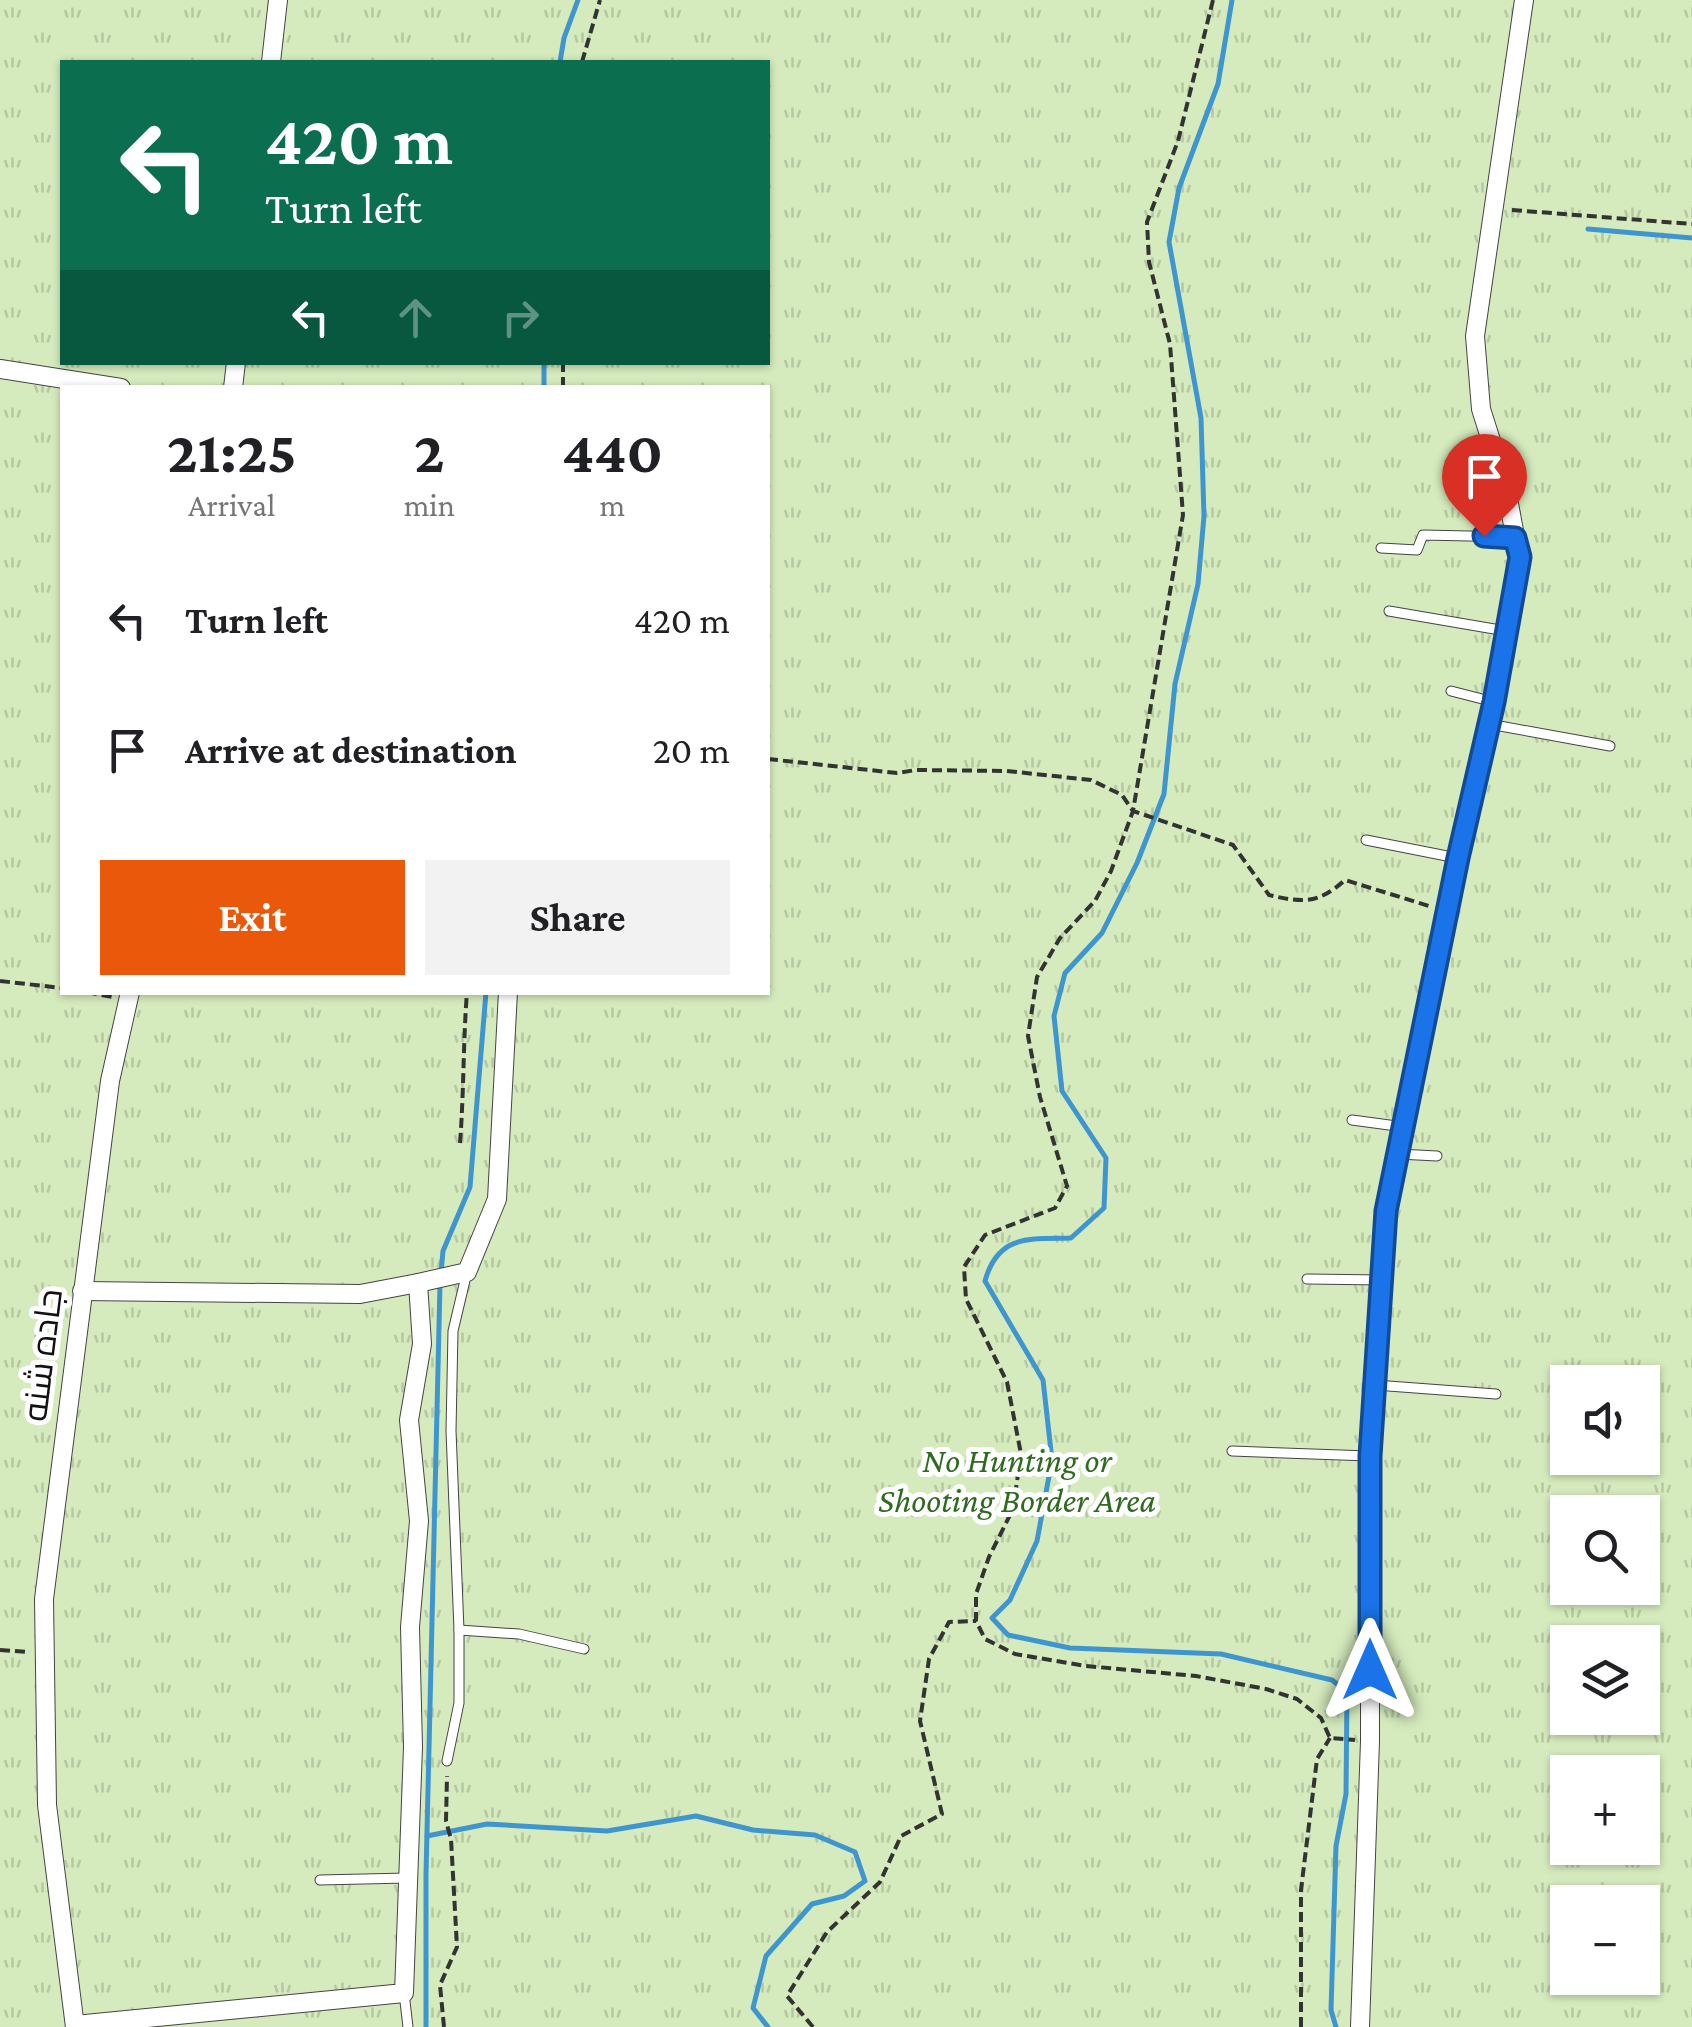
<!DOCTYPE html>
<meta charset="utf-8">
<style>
body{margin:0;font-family:"Crimson Pro",Cairo,serif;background:#f2f2f2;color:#202124;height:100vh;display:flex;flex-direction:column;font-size:38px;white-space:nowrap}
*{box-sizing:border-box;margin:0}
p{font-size:32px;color:#757577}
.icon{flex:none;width:55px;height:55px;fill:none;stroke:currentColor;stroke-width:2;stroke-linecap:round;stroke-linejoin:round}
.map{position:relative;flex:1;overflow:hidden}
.panel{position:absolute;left:60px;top:385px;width:710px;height:610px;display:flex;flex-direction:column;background:#fff;border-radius:0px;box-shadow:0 2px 8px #0004}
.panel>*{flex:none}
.hud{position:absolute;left:60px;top:60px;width:710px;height:305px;border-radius:0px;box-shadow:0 2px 8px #0004;background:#0b6e4f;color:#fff;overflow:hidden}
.buttons{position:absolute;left:1550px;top:1365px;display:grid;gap:20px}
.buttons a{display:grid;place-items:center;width:110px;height:110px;border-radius:0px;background:#fff;box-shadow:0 2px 8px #0004;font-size:50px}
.pin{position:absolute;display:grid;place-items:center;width:85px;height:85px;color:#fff;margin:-102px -42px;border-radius:50% 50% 50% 0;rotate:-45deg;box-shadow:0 0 10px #0007}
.pin .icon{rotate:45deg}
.me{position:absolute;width:110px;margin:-55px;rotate:0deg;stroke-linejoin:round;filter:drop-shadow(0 0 8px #0008)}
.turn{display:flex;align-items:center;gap:35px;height:210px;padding:0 40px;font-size:45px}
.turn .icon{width:130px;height:130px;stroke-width:2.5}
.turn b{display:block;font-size:70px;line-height:85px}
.lanes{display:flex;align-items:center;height:95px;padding:0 40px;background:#0003;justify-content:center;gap:50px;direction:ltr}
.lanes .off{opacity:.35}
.eta{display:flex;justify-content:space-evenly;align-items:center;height:170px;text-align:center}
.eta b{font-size:60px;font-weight:700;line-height:70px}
.button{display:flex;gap:20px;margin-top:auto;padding:20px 40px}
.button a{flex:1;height:115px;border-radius:0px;background:#ea580c;color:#fff;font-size:40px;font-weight:700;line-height:115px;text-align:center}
.button a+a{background:#f2f2f2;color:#202124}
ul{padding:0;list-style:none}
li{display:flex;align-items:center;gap:30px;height:130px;padding:0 40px}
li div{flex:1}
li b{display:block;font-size:38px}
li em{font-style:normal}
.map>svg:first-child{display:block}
.park{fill:url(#park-tufts);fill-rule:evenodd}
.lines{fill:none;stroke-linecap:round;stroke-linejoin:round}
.stream{stroke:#3f96cf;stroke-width:5}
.lane-casing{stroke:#444;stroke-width:11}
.street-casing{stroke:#444;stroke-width:20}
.path{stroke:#333;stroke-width:4;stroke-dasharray:10 5;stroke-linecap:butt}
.lane{stroke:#fff;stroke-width:9}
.street{stroke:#fff;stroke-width:18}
.route-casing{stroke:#114b97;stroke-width:25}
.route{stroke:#1a73e8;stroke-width:18}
.labels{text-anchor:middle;stroke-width:10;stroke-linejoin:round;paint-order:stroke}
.street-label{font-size:35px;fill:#111;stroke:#fff}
.park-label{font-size:35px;font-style:italic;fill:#2f6b1f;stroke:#fff}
</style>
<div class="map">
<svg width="1692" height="2027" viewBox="0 0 1692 2027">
<defs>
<pattern id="park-tufts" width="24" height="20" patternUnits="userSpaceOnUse" patternTransform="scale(2.5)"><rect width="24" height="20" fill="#d5ebbd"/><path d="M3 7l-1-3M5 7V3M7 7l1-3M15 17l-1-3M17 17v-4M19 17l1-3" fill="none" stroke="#b6c8a1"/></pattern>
</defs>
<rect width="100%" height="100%" fill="#fffdf5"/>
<path class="park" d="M0,0H1692V2027H0ZM62,62H768V362H62ZM62,388H768V992H62ZM1568,1382H1642V1458H1568ZM1568,1512H1642V1588H1568ZM1568,1642H1642V1718H1568ZM1568,1772H1642V1848H1568ZM1568,1902H1642V1978H1568Z"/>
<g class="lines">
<g class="stream">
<path d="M1232,0L1218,84L1179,188L1169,242L1201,418L1204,516L1198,584L1175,684L1164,794L1137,863L1102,933L1065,973L1054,1016L1062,1091L1106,1158L1104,1208L1071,1238C1030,1239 998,1234 985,1281L1043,1380L1052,1460L1037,1541L1010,1600L992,1618L1008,1635L1070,1648L1221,1654L1332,1680L1347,1692L1346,1794L1336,1846L1331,2010L1336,2027"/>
<polyline points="560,62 564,38 578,0"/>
<polyline points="1588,229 1692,238"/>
<polyline points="544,388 544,362"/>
<polyline points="441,1273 443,1251 470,1187 486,992"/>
<polyline points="427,1836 487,1824 607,1831 696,1816 753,1830 815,1835 855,1852 865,1881 844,1896 812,1904 766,1956 753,2008 768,2027"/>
<polyline points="426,2027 426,1874 440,1284"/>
</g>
<defs>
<g id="lane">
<polyline points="1381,548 1417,550 1423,535 1515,537"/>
<polyline points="1389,611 1506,631"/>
<polyline points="1451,691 1494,702"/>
<polyline points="1489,724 1610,746"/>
<polyline points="1366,840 1457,858"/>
<polyline points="1352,1120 1404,1127"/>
<polyline points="1398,1154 1437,1156"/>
<polyline points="1307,1279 1382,1280"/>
<polyline points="1375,1385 1496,1394"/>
<polyline points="1232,1451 1369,1456"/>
<polyline points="459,1630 519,1634 584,1649"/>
<polyline points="447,1761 459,1703 459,1630 451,1431 453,1331 467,1272"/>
<polyline points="320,1880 407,1878"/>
<polyline points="404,1993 408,2027"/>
</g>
<g id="street">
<polyline points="271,62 278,0"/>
<polyline points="0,369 121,388"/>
<polyline points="233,388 236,362"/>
<polyline points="82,1291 360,1294 418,1283"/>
<polyline points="75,2025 404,1993 413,1747 410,1627 419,1521 409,1420 422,1344 418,1283 467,1272 497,1199 508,992"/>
<polyline points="75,2027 47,1805 44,1599 110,1081 130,992"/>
<polyline points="1360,2027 1370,1741 1370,1457 1387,1211 1458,858 1494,702 1519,557 1506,488 1481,409 1475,336 1524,0"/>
</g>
</defs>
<use href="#lane" class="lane-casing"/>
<use href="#street" class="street-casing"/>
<g class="path">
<path d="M1213,0L1178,141L1147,222L1149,262L1170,344L1183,515L1133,811L1233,845L1269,895C1303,903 1318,904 1345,880L1429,906"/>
<polyline points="582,62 600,0"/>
<polyline points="1512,210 1692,224"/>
<polyline points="563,362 563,388"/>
<polyline points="768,759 897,773 916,770 1007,771 1091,780 1122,795 1133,811 1111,871 1095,901 1060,938 1037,977 1028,1036 1040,1097 1067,1186 1055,1208 985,1235 964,1267 966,1299 1007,1382 1021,1454 1013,1509 989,1557 976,1594 976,1621 985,1639 1015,1654 1086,1666 1196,1676 1266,1689 1297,1699 1321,1718 1330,1738 1355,1740"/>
<polyline points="0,981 62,988"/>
<polyline points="87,992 112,997"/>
<path d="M460,1143C464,1092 463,1043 467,992"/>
<polyline points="0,1650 30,1652"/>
<polyline points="444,2027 440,1985 457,1947 451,1839 446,1821 447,1776"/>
<polyline points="813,2027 787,1996 827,1932 880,1882 901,1836 942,1814 920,1721 929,1659 949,1622 976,1621"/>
<polyline points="1301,2027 1301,1890 1317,1759 1330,1738"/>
</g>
<use href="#lane" class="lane"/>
<use href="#street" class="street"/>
</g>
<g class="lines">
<defs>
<polyline id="route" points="1370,1670 1370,1456 1386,1211 1458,858 1494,702 1520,557 1515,538 1484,536"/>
</defs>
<use href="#route" class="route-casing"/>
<use href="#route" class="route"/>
</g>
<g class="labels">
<g class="street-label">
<text transform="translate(42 1355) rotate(-83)" y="12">جاده شنه</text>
</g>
<g class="park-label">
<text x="1017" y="1472">No Hunting or<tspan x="1017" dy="40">Shooting Border Area</tspan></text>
</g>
</g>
</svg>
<div class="buttons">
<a><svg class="icon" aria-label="sound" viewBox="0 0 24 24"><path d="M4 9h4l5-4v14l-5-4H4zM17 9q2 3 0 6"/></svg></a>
<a><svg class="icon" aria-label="search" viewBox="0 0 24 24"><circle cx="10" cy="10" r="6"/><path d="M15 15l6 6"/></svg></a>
<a><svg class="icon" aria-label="layers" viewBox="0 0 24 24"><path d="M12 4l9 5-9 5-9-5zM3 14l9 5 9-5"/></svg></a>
<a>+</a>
<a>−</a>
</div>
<div class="pin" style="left:1484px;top:536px;background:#d93025"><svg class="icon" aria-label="arrive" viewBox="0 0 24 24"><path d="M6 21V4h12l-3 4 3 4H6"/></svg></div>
<svg class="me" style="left:1370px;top:1670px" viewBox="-20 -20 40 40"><path d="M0-17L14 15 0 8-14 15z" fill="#1a73e8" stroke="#fff" stroke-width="4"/></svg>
<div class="hud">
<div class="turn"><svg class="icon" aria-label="left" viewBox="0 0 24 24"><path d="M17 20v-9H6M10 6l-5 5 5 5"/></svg><div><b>420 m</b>Turn left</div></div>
<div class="lanes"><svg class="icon" aria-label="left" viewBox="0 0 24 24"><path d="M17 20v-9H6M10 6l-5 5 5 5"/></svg><svg class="icon off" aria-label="ahead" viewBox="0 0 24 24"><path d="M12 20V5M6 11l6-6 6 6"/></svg><svg class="icon off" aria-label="right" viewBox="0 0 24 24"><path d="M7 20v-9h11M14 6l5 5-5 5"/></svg></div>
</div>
<section class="panel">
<div class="eta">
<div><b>21:25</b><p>Arrival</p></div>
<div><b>2</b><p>min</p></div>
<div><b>440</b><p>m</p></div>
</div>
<ul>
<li><svg class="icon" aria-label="left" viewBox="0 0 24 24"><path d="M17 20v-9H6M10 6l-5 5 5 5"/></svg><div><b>Turn left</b></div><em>420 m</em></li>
<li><svg class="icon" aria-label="arrive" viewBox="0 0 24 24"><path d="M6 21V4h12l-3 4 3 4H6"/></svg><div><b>Arrive at destination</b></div><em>20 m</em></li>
</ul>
<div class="button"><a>Exit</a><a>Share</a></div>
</section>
</div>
